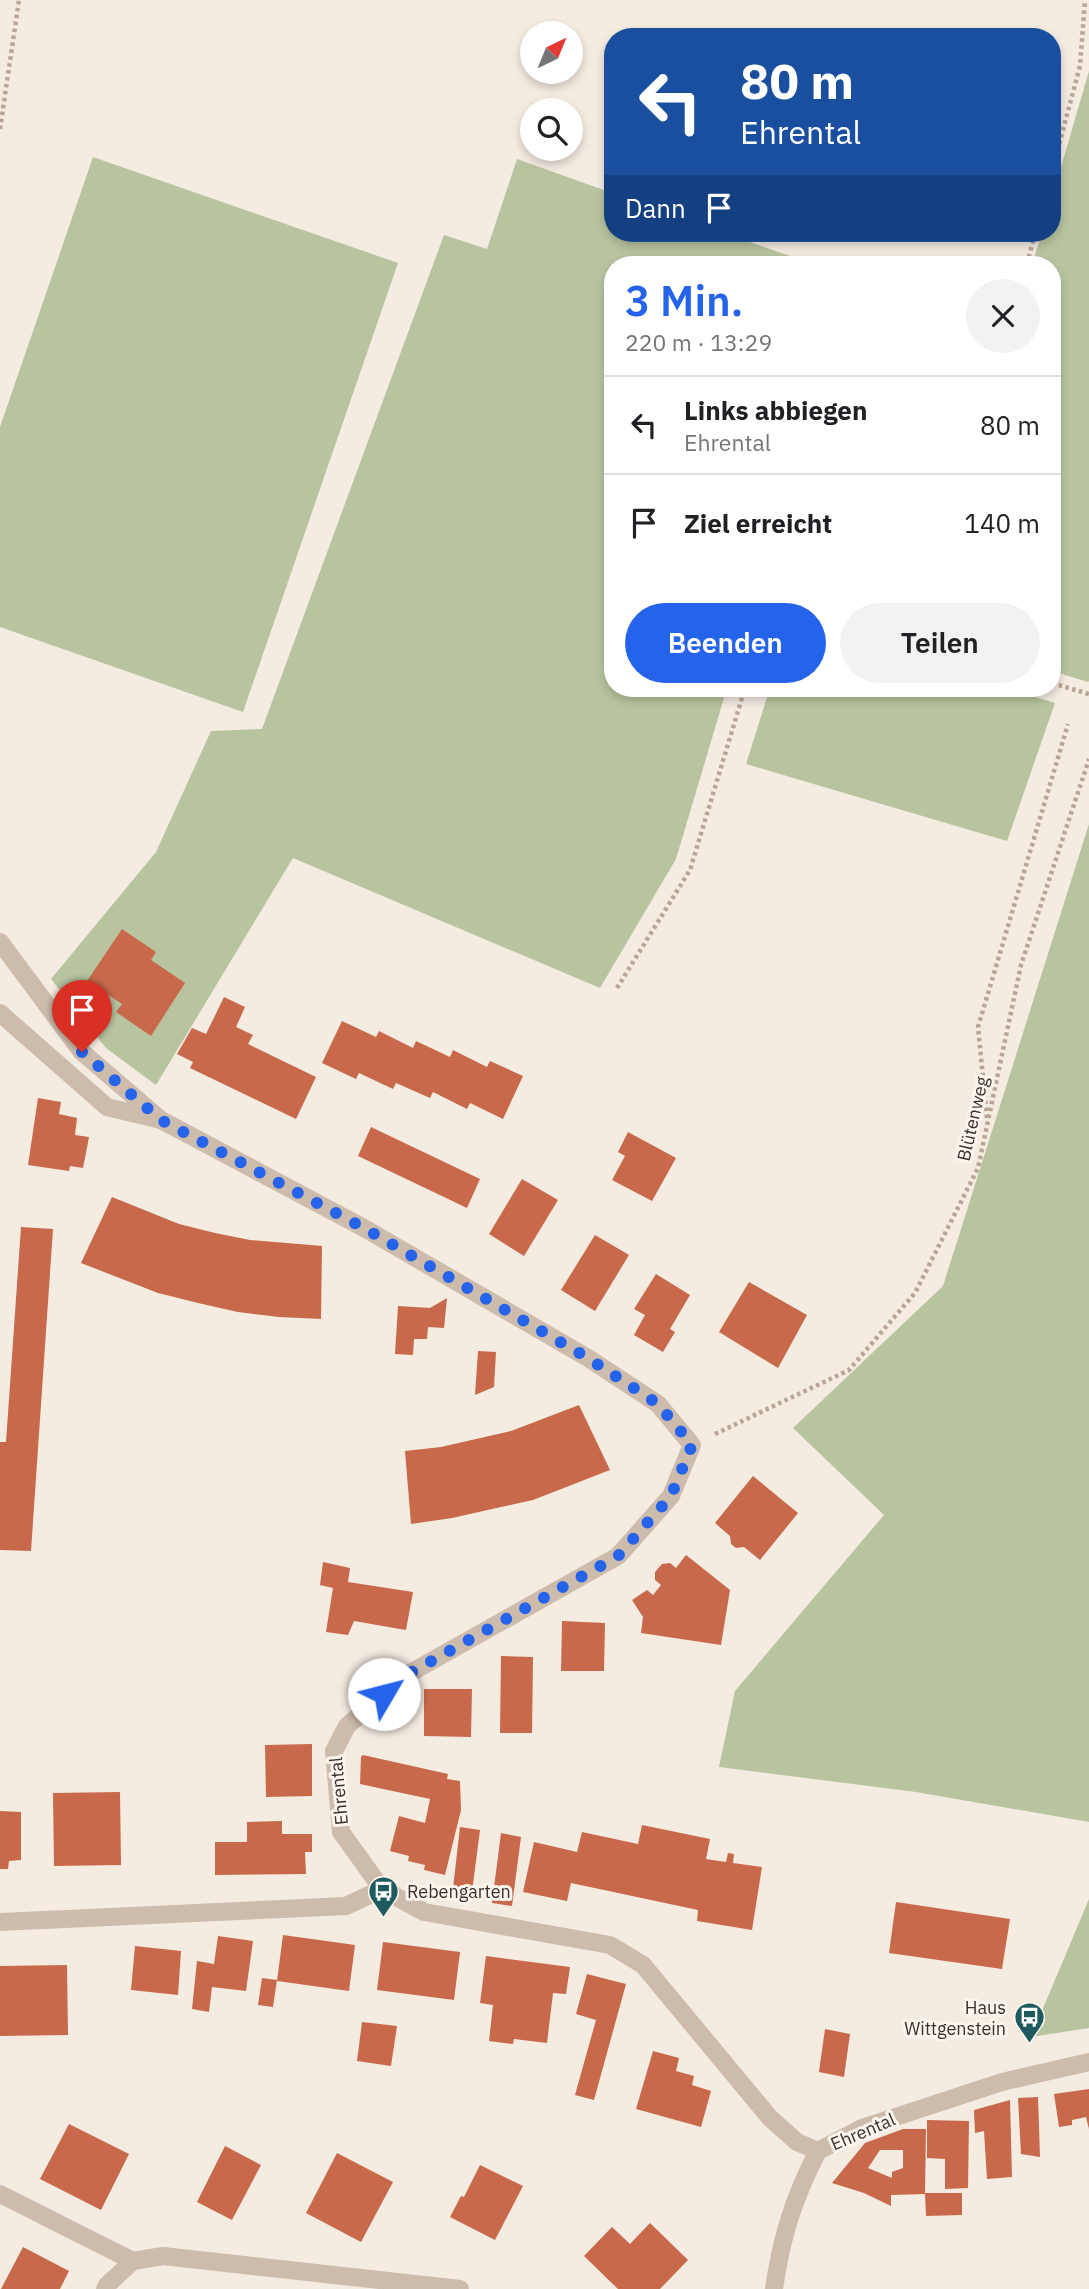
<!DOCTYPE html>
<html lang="de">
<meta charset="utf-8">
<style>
body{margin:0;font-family:"IBM Plex Sans",sans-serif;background:#f2f2f2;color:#202124;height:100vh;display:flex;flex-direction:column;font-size:26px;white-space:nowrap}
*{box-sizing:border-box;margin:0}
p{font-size:23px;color:#757577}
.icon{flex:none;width:38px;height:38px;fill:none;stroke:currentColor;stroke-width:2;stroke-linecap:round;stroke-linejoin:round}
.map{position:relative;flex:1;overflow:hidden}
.side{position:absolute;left:604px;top:256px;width:457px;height:441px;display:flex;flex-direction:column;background:#fff;border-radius:28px;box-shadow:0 4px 10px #0003}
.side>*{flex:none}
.top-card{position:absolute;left:604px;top:28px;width:457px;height:214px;border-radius:28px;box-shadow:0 4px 10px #0003;background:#1a4fa0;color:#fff;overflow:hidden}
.needle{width:46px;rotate:43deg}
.controls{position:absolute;left:520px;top:21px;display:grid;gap:14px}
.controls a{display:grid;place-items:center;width:63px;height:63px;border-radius:50%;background:#fff;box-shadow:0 4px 10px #0003;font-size:35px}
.pin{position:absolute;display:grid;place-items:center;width:60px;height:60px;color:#fff;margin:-72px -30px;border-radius:50% 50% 50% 0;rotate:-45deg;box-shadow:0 0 7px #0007}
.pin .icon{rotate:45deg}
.me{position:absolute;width:77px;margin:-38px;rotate:53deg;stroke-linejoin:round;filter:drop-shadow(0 0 5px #0008)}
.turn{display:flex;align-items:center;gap:24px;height:147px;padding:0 21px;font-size:32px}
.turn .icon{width:91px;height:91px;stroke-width:2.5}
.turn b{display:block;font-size:49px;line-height:60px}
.then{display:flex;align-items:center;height:66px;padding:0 21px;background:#0003;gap:14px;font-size:26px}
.round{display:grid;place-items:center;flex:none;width:74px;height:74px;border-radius:37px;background:#f2f2f2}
.overview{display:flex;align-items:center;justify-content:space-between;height:119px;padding:0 21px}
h1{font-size:42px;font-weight:600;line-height:52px;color:#2563eb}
.primary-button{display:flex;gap:14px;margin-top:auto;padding:14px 21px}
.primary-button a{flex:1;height:80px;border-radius:42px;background:#2563eb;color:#fff;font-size:28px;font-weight:600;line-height:80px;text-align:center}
.primary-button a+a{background:#f2f2f2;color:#202124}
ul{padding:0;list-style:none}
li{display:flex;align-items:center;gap:21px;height:98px;padding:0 21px;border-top:2px solid #e0e0e0}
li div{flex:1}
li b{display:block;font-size:26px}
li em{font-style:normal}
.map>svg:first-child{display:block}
.green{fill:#b8c4a0}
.building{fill:#c8694b;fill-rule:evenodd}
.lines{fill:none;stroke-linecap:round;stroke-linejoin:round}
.path{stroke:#b9a596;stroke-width:4.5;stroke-dasharray:3.5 3.5;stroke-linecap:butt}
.service{stroke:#cdbbac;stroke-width:18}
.minor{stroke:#cdbbac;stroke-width:18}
.route{stroke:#2563eb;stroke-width:12;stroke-dasharray:0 21.6}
.labels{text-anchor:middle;stroke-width:6;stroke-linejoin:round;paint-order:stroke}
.street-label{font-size:18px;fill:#3b302b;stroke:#fbf5ee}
.poi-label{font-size:18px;fill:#3b302b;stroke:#fbf5ee;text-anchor:start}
</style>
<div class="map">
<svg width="1089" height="2289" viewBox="0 0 1089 2289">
<rect width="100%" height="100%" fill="#f4ebe1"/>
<g class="green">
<polygon points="1089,71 1089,681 1088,682 1052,671 1052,264 1032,264 1042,233 1052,233 1052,198"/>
<polygon points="93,157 398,263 243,712 0,627 0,427"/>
<polygon points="517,159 612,193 612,233 724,233 813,264 612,264 612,688 727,688 676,859 600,988 293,858 156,1085 106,1048 51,979 156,852 211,731 262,729 444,235 487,249"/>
<polygon points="770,688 1005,688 1055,703 1007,841 746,764"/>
<polygon points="1089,824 1089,1822 916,1792 719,1767 735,1691 884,1515 793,1428 943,1286"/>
<polygon points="1089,1899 1089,2028 1031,2037"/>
</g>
<g class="building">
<polygon points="122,929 156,952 151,960 185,983 151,1036 116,1012 122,1004 87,981"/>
<polygon points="224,997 245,1007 236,1027 253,1035 248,1044 316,1077 296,1119 190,1068 193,1062 177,1054 192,1028 206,1034"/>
<polygon points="342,1021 376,1037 379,1031 413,1048 416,1041 450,1057 453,1050 487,1067 490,1061 523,1076 503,1119 470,1103 467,1109 433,1092 430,1098 396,1083 393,1089 359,1073 356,1079 322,1063"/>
<polygon points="38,1098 61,1102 59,1114 77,1118 75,1135 89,1137 83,1168 70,1166 69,1171 28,1165"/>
<polygon points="371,1127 480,1179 467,1208 358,1156"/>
<polygon points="628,1132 676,1158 652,1201 612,1180 625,1156 618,1152"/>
<polygon points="522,1179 558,1200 524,1256 489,1234"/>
<polygon points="112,1197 179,1224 215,1233 250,1240 322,1246 321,1319 279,1317 238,1312 198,1303 158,1293 81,1263"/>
<polygon points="21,1227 53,1229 31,1551 0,1550 0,1442 6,1442"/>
<polygon points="595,1235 629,1255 595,1311 561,1290"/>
<polygon points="656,1274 690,1295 670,1329 675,1332 663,1352 634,1335 645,1315 634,1309"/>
<polygon points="749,1282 807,1315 778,1368 719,1332"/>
<polygon points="447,1298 444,1328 428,1327 427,1339 414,1339 413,1355 395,1354 398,1306 430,1308"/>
<polygon points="478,1351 496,1352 494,1387 475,1395"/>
<polygon points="579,1405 610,1470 533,1500 452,1518 411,1524 405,1451 441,1447 511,1431"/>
<polygon points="753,1476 798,1513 760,1560 744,1547 736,1548 731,1544 730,1536 715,1523"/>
<polygon points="686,1555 730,1590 721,1645 641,1633 643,1617 632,1600 647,1590 653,1595 661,1585 655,1580 655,1572 662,1564 670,1563 676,1568"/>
<polygon points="323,1562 350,1568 348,1582 413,1592 406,1630 354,1621 348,1635 326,1632 333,1588 320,1585"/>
<polygon points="562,1621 605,1623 604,1671 561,1671"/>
<polygon points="501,1656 533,1657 532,1733 500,1733"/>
<polygon points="424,1689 472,1689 471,1737 424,1736"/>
<polygon points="312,1744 312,1796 266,1797 265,1745"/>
<polygon points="363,1755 448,1774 447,1779 460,1781 461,1810 445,1875 424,1870 425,1865 408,1861 409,1856 390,1851 399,1816 425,1823 430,1799 360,1784 361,1757"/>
<polygon points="120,1792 121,1865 54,1866 53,1793"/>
<polygon points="0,1811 21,1812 21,1860 9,1861 8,1869 0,1869"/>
<polygon points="282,1821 282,1834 312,1834 312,1852 305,1852 306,1874 215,1875 215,1842 247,1842 247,1822"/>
<polygon points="642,1825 710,1839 706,1859 726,1862 728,1853 734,1854 733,1863 762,1867 752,1930 697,1921 698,1910 571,1883 567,1901 523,1892 534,1842 577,1852 582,1832 638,1844"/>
<polygon points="460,1827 480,1830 471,1900 452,1897"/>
<polygon points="501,1833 521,1837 512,1906 492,1903"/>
<polygon points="896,1902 1010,1919 1002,1969 889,1953"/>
<polygon points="283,1935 355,1945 349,1991 277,1981"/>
<polygon points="218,1936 253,1941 246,1991 212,1987 209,2012 192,2009 197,1961 214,1964"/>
<polygon points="383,1942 460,1952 454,2000 377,1990"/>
<polygon points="135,1946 181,1951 178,1995 131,1990"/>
<polygon points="486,1956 570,1967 566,1994 553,1993 547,2043 514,2039 513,2044 489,2041 493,2005 480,2003"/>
<polygon points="67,1965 68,2035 0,2036 0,1966"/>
<polygon points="587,1974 626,1984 594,2100 575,2095 596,2020 576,2014"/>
<polygon points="262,1978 277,1980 273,2007 258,2005"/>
<polygon points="362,2022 397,2026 391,2066 357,2061"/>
<polygon points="825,2029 850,2034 844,2077 819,2072"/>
<polygon points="653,2051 679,2058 676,2071 694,2076 692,2085 711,2091 701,2127 636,2109"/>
<polygon points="1089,2089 1089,2129 1086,2117 1072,2120 1072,2125 1059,2127 1054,2094"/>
<polygon points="1038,2097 1040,2157 1021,2154 1018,2098"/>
<polygon points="1010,2100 1012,2177 987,2179 984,2131 975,2133 974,2110"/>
<polygon points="927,2120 969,2121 968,2188 945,2189 945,2159 927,2158"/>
<polygon points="69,2124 129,2154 101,2210 40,2179"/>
<path d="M903,2129H926L925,2193H962V2215L926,2216L925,2194L891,2195V2206L864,2193L832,2183L865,2143ZM880,2150H903V2168L892,2172V2178L868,2168Z"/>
<polygon points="225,2146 261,2165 232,2220 197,2202"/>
<polygon points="337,2153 393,2182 361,2242 306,2213"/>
<polygon points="480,2165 523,2186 495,2240 450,2217 461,2196 464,2197"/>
<polygon points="650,2223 688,2260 660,2289 618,2289 584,2256 612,2227 630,2244"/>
<polygon points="23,2247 69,2271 60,2289 1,2289"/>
</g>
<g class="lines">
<g class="path">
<polyline points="0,129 19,0"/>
<polyline points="1052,171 1080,66 1085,0"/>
<polyline points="1027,264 1035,233"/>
<polyline points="1052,683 1089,694"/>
<polyline points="617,988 690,870 745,688"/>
<polyline points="987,1118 978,1027 1068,724"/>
<polyline points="715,1434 849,1370 915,1293 978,1168 1021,965 1089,759"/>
</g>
<polyline class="service" points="0,1013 107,1107 161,1120"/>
<g class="minor">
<polyline points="0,942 82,1052 161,1120 364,1228 588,1358 658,1404 692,1445 671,1496 618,1556 403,1677 347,1726 334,1751 341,1832 382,1889 424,1912 610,1945 643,1965 770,2118 797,2142 818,2151"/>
<polyline points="0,1922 346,1906 382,1889"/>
<polyline points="818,2151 862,2128 1002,2082 1089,2062"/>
<polyline points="0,2194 133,2261"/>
<polyline points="105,2289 107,2285 133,2261 163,2256 460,2289"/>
<path d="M774,2289C781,2238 794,2197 818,2151"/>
</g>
</g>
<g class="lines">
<polyline class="route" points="82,1052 161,1120 364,1228 588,1358 658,1404 692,1445 671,1496 618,1556 403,1677 384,1694"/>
</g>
<defs>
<symbol id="bus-pin" viewBox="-11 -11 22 30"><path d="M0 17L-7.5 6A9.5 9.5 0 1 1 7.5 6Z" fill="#1f5a5e" stroke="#fbf5ee"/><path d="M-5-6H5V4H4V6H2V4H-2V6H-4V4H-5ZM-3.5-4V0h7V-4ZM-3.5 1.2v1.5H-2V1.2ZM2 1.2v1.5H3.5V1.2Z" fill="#fff"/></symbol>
</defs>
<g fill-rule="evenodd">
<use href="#bus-pin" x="366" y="1874" width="35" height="47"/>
<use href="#bus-pin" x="1012" y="2000" width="35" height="47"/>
</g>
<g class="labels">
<g class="street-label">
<text transform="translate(973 1119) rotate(-77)" y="6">Blütenweg</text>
<text transform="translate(339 1791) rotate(-95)" y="6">Ehrental</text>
<text transform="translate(863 2132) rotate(-23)" y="6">Ehrental</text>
</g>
<g class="poi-label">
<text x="407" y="1898">Rebengarten</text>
<text x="1006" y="2014" text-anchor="end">Haus<tspan x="1006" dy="21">Wittgenstein</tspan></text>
</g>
</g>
</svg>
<div class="controls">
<a><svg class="needle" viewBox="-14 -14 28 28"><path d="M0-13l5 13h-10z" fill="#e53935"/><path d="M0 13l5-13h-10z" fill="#757577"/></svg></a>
<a><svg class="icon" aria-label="search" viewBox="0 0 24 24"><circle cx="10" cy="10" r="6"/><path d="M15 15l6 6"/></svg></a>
</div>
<div class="pin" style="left:82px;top:1052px;background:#d93025"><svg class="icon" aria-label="arrive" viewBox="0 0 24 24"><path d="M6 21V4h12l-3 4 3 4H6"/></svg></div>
<svg class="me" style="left:384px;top:1694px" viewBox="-20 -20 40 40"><circle r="19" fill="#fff"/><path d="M0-13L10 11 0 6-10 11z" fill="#2563eb"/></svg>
<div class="top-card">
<div class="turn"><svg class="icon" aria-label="left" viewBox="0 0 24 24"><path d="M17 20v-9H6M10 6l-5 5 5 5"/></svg><div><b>80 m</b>Ehrental</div></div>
<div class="then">Dann<svg class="icon" aria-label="arrive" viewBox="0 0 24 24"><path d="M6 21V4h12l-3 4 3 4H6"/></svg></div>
</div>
<section class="side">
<div class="overview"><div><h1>3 Min.</h1><p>220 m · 13:29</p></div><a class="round"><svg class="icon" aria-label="close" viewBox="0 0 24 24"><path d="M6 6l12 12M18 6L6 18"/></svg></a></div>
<ul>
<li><svg class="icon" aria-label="left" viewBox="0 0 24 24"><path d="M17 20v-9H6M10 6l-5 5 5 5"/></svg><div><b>Links abbiegen</b><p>Ehrental</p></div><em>80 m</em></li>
<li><svg class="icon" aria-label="arrive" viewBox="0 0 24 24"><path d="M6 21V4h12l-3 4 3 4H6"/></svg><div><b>Ziel erreicht</b></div><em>140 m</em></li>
</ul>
<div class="primary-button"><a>Beenden</a><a>Teilen</a></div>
</section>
</div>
